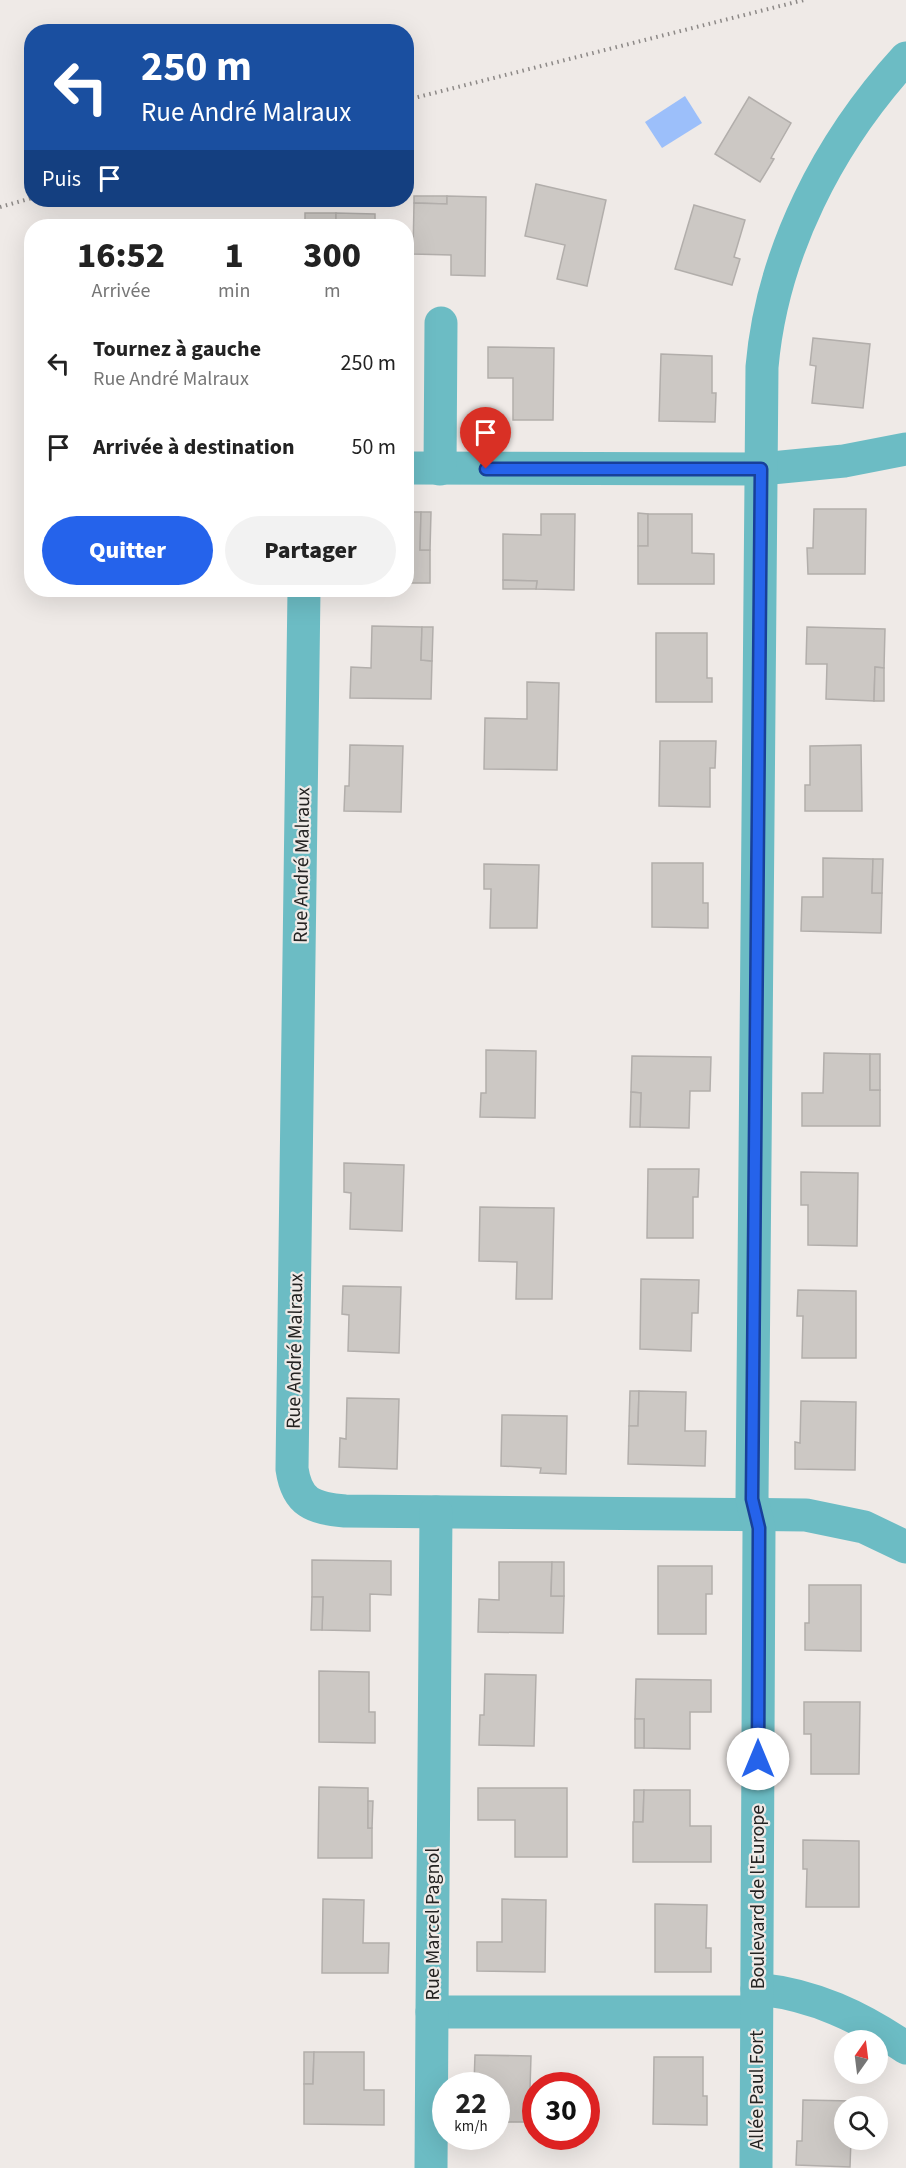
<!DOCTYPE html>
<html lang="fr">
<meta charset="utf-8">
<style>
body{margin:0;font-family:"Source Sans 3",sans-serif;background:#f2f2f2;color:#222;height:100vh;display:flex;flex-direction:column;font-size:22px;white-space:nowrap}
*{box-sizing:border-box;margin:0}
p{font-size:20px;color:#767676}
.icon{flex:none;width:33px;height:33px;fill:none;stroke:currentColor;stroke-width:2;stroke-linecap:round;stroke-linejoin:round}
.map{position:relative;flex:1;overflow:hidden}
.sheet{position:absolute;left:24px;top:219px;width:390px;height:378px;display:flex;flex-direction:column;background:#fff;border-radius:24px;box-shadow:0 6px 24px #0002}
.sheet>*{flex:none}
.top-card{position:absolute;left:24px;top:24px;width:390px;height:183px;border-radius:24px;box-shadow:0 6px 24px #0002;background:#1a4fa0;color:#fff;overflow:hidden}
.needle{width:39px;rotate:14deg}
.fabs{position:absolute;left:834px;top:2030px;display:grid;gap:12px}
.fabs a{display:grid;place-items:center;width:54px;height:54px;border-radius:50%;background:#fff;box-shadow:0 6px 24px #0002;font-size:30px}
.speed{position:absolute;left:432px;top:2072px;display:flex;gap:12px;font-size:30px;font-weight:700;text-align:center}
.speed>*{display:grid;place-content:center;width:78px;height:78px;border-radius:50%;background:#fff;box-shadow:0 6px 24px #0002;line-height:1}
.speed small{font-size:15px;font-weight:400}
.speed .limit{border:9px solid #d22;background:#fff;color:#111}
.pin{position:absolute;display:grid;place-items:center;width:51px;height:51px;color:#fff;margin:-62px -26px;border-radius:50% 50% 50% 0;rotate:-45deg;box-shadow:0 0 6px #0007}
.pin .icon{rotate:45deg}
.me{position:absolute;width:66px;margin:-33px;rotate:0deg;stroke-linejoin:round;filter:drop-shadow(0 0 4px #0008)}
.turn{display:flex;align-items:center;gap:21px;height:126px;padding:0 18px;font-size:27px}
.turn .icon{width:78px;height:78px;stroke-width:2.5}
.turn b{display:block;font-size:42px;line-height:51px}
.then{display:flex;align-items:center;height:57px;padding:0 18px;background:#0003;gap:12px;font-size:22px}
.eta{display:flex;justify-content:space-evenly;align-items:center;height:102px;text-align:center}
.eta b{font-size:36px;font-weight:800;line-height:42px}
.button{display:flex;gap:12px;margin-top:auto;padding:12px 18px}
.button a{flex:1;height:69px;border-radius:36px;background:#2563eb;color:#fff;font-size:24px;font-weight:800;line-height:69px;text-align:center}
.button a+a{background:#f2f2f2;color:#222}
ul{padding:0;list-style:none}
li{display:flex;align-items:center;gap:18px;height:84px;padding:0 18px}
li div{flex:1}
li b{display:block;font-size:22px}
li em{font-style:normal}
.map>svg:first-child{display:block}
.water{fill:#9cbffa}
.building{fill:#ccc8c4;stroke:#b2aeab;stroke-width:1.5}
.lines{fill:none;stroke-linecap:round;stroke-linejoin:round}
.path{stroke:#8d8987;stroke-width:4;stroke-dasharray:1.5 4.5;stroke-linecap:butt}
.minor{stroke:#6cbcc4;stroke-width:33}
.route-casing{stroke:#184099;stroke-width:15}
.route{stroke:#2563eb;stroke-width:10}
.labels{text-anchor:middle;stroke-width:4.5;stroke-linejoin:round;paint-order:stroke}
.street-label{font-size:20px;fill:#242322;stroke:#efeae7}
</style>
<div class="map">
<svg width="906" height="2168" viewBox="0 0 906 2168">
<rect width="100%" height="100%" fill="#efeae7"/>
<polygon class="water" points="685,96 702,123 662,148 645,122"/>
<g class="building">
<polygon points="749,97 791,123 771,158 774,159 760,182 715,154"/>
<polygon points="536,184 606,200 587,286 557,279 565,245 525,236"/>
<polygon points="414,196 447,196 447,204 414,203"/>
<polygon points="447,196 486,197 485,276 451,275 451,255 413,254 414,203 447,204"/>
<polygon points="694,205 745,220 734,257 740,259 732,285 675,269"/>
<polygon points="305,213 336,213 336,223 305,222"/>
<polygon points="336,213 375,214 375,226 305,226 305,222 336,223"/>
<polygon points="813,338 870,344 863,408 812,403 816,366 810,365"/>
<polygon points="488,347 554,348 553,420 513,420 513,378 488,378"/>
<polygon points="661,354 712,356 712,393 716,393 715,422 659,421"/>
<polygon points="814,509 866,509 865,574 808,574 807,548 813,548"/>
<polygon points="406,512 421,512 420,550 430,550 430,583 406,583"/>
<polygon points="421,512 431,512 430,550 420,550"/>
<polygon points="638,513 648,514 648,546 638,546"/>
<polygon points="541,514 575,514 574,590 536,589 537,581 503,580 503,534 541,535"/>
<polygon points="648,514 692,514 692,553 714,554 714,584 638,584 638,546 648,546"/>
<polygon points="503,580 537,581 536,589 503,589"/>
<polygon points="372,626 422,627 421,660 432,661 431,699 350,698 351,667 371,668"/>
<polygon points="422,627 433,627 432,661 421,660"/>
<polygon points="807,627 885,629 884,668 875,667 874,701 826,699 827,664 806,664"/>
<polygon points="656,633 707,633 707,678 712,678 712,702 656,702"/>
<polygon points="875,667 884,668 884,701 874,701"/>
<polygon points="527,682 559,683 557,770 484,769 485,718 527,719"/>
<polygon points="660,741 716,741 715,768 710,768 710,807 659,806"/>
<polygon points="350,745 403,746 401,812 344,811 345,786 349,786"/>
<polygon points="861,745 862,811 805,811 805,785 810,785 810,746"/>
<polygon points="823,858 873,859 872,893 882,893 881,933 801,931 802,897 823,897"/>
<polygon points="873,859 883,859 882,893 872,893"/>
<polygon points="652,863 703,863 703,903 708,903 708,928 652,927"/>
<polygon points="484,864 539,865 537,928 490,928 491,889 484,889"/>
<polygon points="486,1050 536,1051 535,1118 480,1117 481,1093 486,1093"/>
<polygon points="824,1053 870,1054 870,1090 880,1090 880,1126 802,1126 802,1093 823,1093"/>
<rect x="870" y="1054" width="10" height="36"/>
<polygon points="632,1056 711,1057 710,1091 690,1091 689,1128 640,1127 641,1093 631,1092"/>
<polygon points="631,1092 641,1093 640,1127 630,1127"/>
<polygon points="344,1163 404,1165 402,1231 350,1229 351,1193 344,1192"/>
<polygon points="648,1169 699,1169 698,1197 693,1197 693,1238 647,1238"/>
<polygon points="801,1172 858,1173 857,1246 808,1245 808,1205 801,1205"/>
<polygon points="480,1207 554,1208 552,1299 516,1299 517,1262 479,1261"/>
<polygon points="641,1279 699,1280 698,1313 692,1313 691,1351 640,1349"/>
<polygon points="343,1286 401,1287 399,1353 348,1351 349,1315 342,1314"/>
<polygon points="798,1290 856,1291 856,1358 802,1358 803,1316 797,1316"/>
<polygon points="630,1391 639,1391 638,1426 629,1426"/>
<polygon points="639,1391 686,1392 685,1431 706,1431 705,1466 628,1464 629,1426 638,1426"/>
<polygon points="347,1398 399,1399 397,1469 339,1467 340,1438 346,1439"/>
<polygon points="801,1401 856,1402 855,1470 795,1469 795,1442 800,1443"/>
<polygon points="502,1415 567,1416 566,1474 540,1473 541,1468 501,1466"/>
<polygon points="312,1560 391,1561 391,1595 370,1594 370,1631 322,1630 323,1597 312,1597"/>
<polygon points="499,1562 552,1562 551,1596 564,1596 563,1633 478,1632 479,1599 499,1600"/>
<polygon points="552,1562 564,1562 564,1596 551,1596"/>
<polygon points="658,1566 712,1566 712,1594 706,1594 706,1634 658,1634"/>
<polygon points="809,1585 861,1585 861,1651 805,1650 805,1623 809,1623"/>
<polygon points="312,1597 323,1597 322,1630 311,1630"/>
<polygon points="319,1671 369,1672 369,1712 375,1712 375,1743 319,1742"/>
<polygon points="485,1674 536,1675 534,1746 479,1745 480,1715 484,1715"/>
<polygon points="636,1679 711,1680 711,1712 690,1712 690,1749 644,1748 644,1719 635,1719"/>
<polygon points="804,1702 860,1702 859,1774 811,1774 811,1734 804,1734"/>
<rect x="635" y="1719" width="9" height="29"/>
<polygon points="319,1787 368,1788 368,1828 372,1828 372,1858 318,1858"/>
<polygon points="478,1788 567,1788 567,1857 515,1857 515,1820 478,1820"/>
<polygon points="634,1790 644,1790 643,1822 634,1822"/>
<polygon points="644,1790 690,1790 690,1826 711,1826 711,1862 633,1862 633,1822 643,1822"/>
<polygon points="368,1801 373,1801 372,1828 368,1828"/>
<polygon points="803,1840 859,1841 859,1907 806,1907 807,1869 803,1869"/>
<polygon points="323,1899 364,1900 363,1943 389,1943 388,1973 322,1973"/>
<polygon points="502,1899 546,1900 545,1972 477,1971 477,1942 502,1942"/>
<polygon points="655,1904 707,1905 706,1948 711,1948 711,1972 655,1972"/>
<polygon points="304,2052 314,2052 313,2084 304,2084"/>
<polygon points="314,2052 364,2052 364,2090 384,2090 384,2125 304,2124 304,2084 313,2084"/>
<polygon points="475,2055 531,2056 529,2122 496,2122 496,2085 474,2084"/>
<polygon points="654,2057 703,2057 703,2096 707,2096 707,2125 653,2124"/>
<polygon points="803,2100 852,2101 852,2106 844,2106 844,2139 851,2139 850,2167 796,2165 797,2141 802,2141"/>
</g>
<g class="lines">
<g class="path">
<polyline points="406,100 804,0"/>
<polyline points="0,207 32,198"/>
</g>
<g class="minor">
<polyline points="406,468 761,469 844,461 906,449"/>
<polyline points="440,469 441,323"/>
<path d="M304,590L292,1469C297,1503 313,1508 345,1511L806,1515L864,1527L906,1547"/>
<polyline points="436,1512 432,2012 756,2012"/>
<path d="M757,1989C813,1994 861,2017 906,2048"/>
<polyline points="431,2168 432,2012"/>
<path d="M756,2168L759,1529L752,1499L762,367C772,252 829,142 906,58"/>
</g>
</g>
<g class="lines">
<defs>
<polyline id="route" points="486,469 761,469 752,1499 759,1528 758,1759"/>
</defs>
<use href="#route" class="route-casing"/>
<use href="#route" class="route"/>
</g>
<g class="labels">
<g class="street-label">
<text transform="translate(301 865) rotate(-89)" y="7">Rue André Malraux</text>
<text transform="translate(294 1351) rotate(-89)" y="7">Rue André Malraux</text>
<text transform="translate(757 1897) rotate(-90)" y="7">Boulevard de l'Europe</text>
<text transform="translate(432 1924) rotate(-90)" y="7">Rue Marcel Pagnol</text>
<text transform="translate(756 2090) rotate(-90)" y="7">Allée Paul Fort</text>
</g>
</g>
</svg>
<div class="fabs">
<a><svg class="needle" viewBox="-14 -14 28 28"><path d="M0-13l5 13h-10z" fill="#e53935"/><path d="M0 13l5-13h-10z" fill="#767676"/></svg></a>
<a><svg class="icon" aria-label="search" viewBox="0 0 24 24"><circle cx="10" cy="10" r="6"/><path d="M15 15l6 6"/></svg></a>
</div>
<div class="speed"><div>22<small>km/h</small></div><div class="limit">30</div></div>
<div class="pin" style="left:486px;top:469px;background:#d93025"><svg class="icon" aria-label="arrive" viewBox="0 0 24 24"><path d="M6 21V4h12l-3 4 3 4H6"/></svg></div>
<svg class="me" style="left:758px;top:1759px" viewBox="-20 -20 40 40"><circle r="19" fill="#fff"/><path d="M0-13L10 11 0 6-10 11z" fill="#2563eb"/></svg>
<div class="top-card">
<div class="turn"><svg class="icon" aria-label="left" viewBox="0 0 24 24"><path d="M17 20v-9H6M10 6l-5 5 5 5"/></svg><div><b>250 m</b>Rue André Malraux</div></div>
<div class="then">Puis<svg class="icon" aria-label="arrive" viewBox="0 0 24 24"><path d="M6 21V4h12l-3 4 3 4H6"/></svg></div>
</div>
<section class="sheet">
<div class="eta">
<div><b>16:52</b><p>Arrivée</p></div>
<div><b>1</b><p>min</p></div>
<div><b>300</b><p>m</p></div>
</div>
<ul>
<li><svg class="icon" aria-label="left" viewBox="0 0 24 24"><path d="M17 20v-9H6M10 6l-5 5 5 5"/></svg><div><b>Tournez à gauche</b><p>Rue André Malraux</p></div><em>250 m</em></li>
<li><svg class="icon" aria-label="arrive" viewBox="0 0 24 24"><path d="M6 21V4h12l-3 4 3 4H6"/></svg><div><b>Arrivée à destination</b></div><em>50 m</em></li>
</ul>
<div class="button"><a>Quitter</a><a>Partager</a></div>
</section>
</div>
